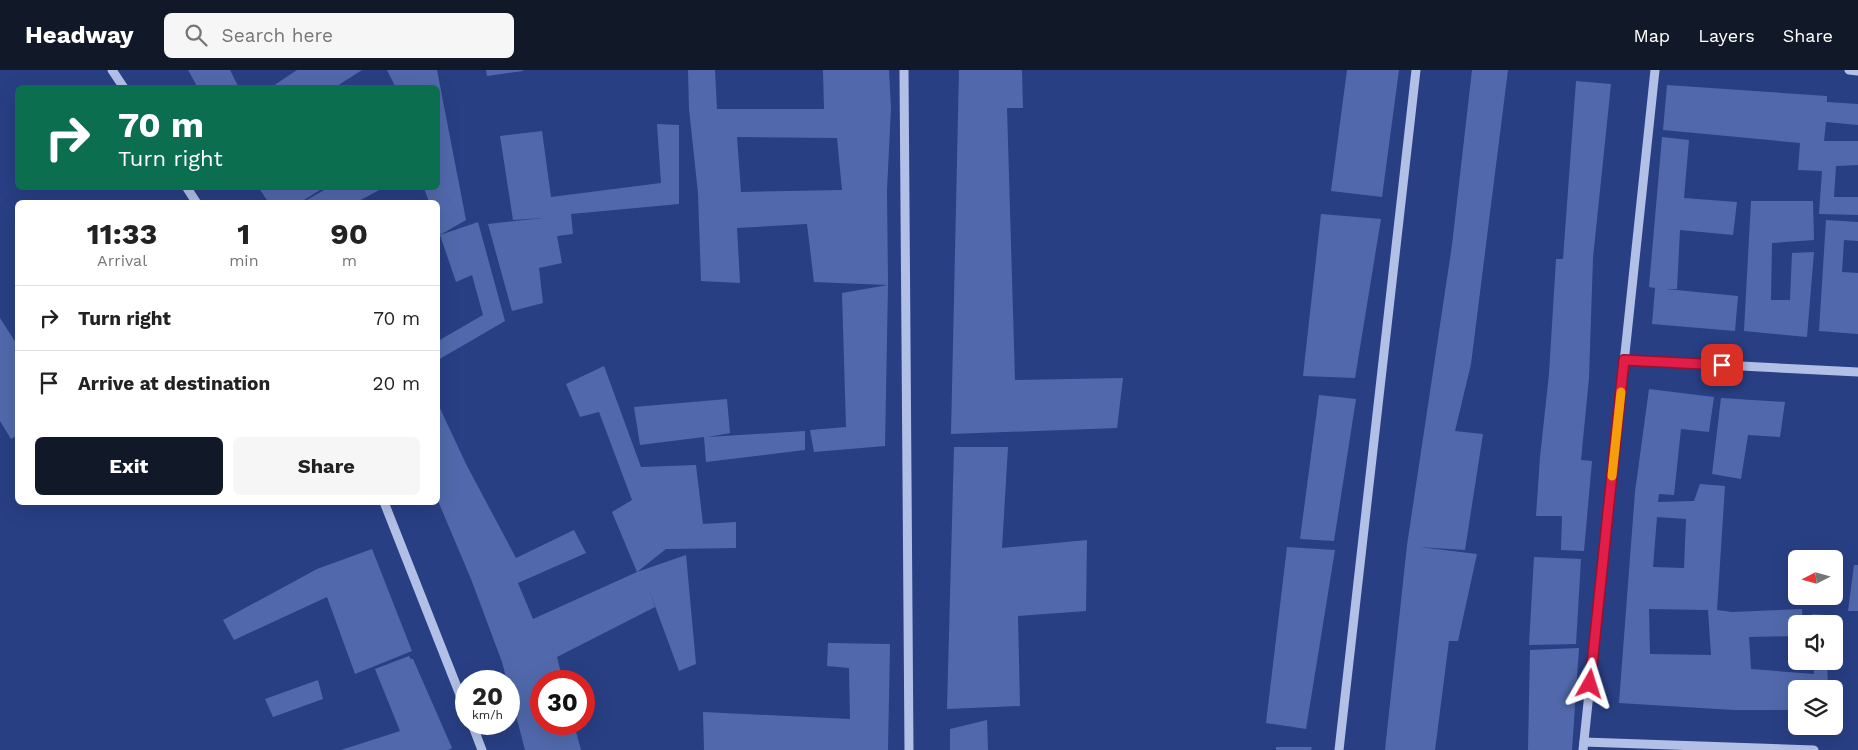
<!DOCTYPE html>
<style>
body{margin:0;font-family:"Work Sans",sans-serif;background:#f6f6f6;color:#222;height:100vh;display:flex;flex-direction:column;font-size:19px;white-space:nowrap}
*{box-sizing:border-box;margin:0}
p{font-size:16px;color:#767676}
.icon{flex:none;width:28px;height:28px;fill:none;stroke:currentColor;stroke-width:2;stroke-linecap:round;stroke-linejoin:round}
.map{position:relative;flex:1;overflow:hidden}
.panel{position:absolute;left:15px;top:130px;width:425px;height:305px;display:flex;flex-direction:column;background:#fff;border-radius:8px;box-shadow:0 5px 20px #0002}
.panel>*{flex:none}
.banner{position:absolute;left:15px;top:15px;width:425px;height:105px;border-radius:8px;box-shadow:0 5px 20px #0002;background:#0b6e4f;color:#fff;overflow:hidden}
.needle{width:32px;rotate:264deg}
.fabs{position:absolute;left:1788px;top:480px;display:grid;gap:10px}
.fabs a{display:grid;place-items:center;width:55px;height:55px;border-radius:8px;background:#fff;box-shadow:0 5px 20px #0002;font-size:25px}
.speed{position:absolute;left:455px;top:600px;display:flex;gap:10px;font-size:25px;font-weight:700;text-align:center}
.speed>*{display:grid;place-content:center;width:65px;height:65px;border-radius:50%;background:#fff;box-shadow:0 5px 20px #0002;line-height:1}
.speed small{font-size:12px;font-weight:400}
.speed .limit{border:8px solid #d22;background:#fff;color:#111}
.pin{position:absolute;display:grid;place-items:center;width:42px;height:42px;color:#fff;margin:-21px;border-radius:10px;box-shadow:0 2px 8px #0006}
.me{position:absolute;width:55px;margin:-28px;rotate:6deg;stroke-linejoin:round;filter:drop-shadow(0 0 4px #0008)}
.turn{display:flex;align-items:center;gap:18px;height:105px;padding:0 20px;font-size:22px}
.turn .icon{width:65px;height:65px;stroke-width:2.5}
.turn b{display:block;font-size:35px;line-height:42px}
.eta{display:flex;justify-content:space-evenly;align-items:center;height:85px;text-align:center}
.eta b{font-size:30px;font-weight:700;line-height:35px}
.action{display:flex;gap:10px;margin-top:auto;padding:10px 20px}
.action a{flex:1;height:58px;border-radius:8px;background:#111827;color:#fff;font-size:20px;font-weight:700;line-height:58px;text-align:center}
.action a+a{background:#f6f6f6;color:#222}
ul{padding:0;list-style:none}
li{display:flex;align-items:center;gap:15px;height:65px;padding:0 20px;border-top:1px solid #e0e0e0}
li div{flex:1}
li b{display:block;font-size:19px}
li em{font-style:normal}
header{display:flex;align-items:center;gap:30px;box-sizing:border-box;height:70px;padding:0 25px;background:#111827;color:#fff}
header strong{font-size:24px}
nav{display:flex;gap:28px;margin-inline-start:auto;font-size:18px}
.search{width:350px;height:45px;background:#f6f6f6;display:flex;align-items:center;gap:12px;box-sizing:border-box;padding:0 18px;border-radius:8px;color:#767676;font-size:19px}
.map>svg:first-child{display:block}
.building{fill:#5169ac;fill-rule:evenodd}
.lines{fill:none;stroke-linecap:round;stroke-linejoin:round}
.minor{stroke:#b2c0e7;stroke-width:9}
.route-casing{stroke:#92132f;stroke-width:12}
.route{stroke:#e11d48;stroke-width:9}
.slow{stroke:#f59e0b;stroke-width:9}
</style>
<header>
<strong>Headway</strong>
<div class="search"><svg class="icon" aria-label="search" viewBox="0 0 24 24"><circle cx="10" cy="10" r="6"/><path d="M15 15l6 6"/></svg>Search here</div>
<nav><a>Map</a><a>Layers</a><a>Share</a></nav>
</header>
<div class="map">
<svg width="1858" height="680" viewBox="0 0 1858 680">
<rect width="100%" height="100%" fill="#283f84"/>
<g class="building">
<polygon points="188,0 230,0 239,18 198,18"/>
<polygon points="297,0 362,0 334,18 270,18"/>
<polygon points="387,0 437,0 466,150 440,165 438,157 438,132 429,132 424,118 438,118 438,18 396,18"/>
<polygon points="486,0 523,0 523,1 487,6"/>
<path d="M688,0H715L717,39H824L823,0H889L891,38L887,120L888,215L885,376L814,382L810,360L846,357L842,223L888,215L814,212L807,154L737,158L740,213L701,211L698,123L689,39ZM737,67L837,68L842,120L741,122Z"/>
<polygon points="959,0 1022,0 1023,38 1007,38 1015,310 1123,308 1117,358 951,364"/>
<polygon points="1347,0 1399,0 1382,127 1331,121"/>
<polygon points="1472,0 1508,0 1471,294 1455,361 1483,364 1465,480 1419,477 1477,484 1458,571 1449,571 1435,680 1385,680 1407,475 1452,175"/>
<polygon points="1576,11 1611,14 1593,188 1589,308 1581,390 1592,391 1584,481 1561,480 1562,446 1536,446 1540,387 1549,304 1556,189 1563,189"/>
<polygon points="1667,15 1827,26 1827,32 1858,34 1858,55 1826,52 1824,71 1858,71 1858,95 1836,96 1834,127 1858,127 1858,145 1819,144 1822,101 1798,100 1800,73 1663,60"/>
<polygon points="657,54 679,55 679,134 571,144 573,164 557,166 562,193 539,198 543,233 512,241 488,154 543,148 513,150 500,66 542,61 551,127 661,113"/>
<polygon points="1662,67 1689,70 1684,128 1737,132 1733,165 1680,160 1677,219 1666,219 1738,226 1735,261 1652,254 1655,218 1649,217"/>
<polygon points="259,118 323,118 301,132 268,132"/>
<polygon points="328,118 383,118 357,132 303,132"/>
<polygon points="1751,131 1813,131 1814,170 1772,173 1771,230 1790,230 1792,183 1814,182 1807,267 1744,261"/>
<polygon points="1321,144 1381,149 1355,308 1303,306"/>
<polygon points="1826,150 1858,152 1858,171 1844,170 1842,202 1858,203 1858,264 1819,261"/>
<polygon points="478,152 505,251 438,290 438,271 483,245 472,205 456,212 440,165"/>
<polygon points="0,248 18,276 18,365 11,369 0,351"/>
<polygon points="604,296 641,397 696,395 703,454 736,452 736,478 666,479 637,502 686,485 696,594 679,601 648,517 655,537 557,587 563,611 541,611 541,654 574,654 581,680 525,680 502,592 471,509 438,431 438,334 466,394 516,488 574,460 586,483 518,513 533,549 637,502 612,442 632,430 599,342 580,347 566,314"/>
<path d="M1649,319L1714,327L1709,362L1681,359L1674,425L1659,424L1658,432L1694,431L1700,414L1725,416L1717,540L1732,542L1802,539L1803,554H1796V566L1749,567L1751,599L1814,604V591H1827L1828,619H1796V640H1734L1619,633L1635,422ZM1657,447L1686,449L1684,498L1653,497ZM1649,539L1708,540L1711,585L1650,584Z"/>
<polygon points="1319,325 1356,329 1334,471 1300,469"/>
<polygon points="1721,328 1785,332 1780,367 1748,365 1741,409 1712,404"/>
<polygon points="727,329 730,363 708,367 805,361 805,380 706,392 704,367 640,375 634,337"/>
<polygon points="954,377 1008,377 1002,478 1087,470 1086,541 1018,546 1020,636 947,639"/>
<polygon points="1287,477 1335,480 1306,659 1266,653"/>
<polygon points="372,479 412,581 355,604 327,527 234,570 223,550 317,499"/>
<polygon points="1534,487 1581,489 1576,574 1529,575"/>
<polygon points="1854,495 1858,495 1858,541 1848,541"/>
<polygon points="1812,544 1827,545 1827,554 1812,554"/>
<polygon points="828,573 890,574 888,680 704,680 703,642 850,649 849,598 827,596"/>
<polygon points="1579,578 1572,680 1528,680 1530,580"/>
<polygon points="409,586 411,589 413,589 452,678 448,680 341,680 400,661 375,599"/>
<polygon points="318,610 323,629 273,647 265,629"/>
<polygon points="987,650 988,680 950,680 950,659"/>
<polygon points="1276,677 1312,677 1311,680 1276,680"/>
</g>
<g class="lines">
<g class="minor">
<polyline points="112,0 124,18"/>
<polyline points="904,0 909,680"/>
<polyline points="1849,0 1858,1"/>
<polyline points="187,118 196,132"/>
<polyline points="1624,290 1858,302"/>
<polyline points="384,432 466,640"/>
<polyline points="472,654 482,680"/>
<polyline points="1584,672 1814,680"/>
<polyline points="1339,680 1416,0"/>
<polyline points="1583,680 1655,0"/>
</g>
</g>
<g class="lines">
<defs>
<polyline id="route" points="1590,614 1624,290 1722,295"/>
</defs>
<use href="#route" class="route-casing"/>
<use href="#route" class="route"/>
<polyline class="slow" points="1612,406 1621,322"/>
</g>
</svg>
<div class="fabs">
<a><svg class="needle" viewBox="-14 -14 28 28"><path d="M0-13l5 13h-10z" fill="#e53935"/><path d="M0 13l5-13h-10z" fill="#767676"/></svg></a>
<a><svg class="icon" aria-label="sound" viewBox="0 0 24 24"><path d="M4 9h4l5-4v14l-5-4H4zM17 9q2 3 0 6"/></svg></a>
<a><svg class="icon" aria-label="layers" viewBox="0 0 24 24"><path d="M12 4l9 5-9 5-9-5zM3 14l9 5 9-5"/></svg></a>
</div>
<div class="speed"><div>20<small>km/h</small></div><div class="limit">30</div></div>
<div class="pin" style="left:1722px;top:295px;background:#d93025"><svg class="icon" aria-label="arrive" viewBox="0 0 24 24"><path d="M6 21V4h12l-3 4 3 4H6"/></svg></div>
<svg class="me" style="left:1590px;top:614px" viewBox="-20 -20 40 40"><path d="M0-17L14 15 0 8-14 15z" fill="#e11d48" stroke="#fff" stroke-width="4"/></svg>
<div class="banner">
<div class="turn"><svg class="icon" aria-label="right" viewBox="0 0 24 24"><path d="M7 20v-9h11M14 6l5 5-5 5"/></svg><div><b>70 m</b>Turn right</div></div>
</div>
<section class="panel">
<div class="eta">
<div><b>11:33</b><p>Arrival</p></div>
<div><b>1</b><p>min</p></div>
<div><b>90</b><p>m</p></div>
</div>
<ul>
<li><svg class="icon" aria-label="right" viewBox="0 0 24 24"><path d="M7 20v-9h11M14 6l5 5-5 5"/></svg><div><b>Turn right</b></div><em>70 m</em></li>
<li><svg class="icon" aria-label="arrive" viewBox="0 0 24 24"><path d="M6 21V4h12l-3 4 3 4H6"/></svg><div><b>Arrive at destination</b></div><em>20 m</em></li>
</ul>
<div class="action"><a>Exit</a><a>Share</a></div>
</section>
</div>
